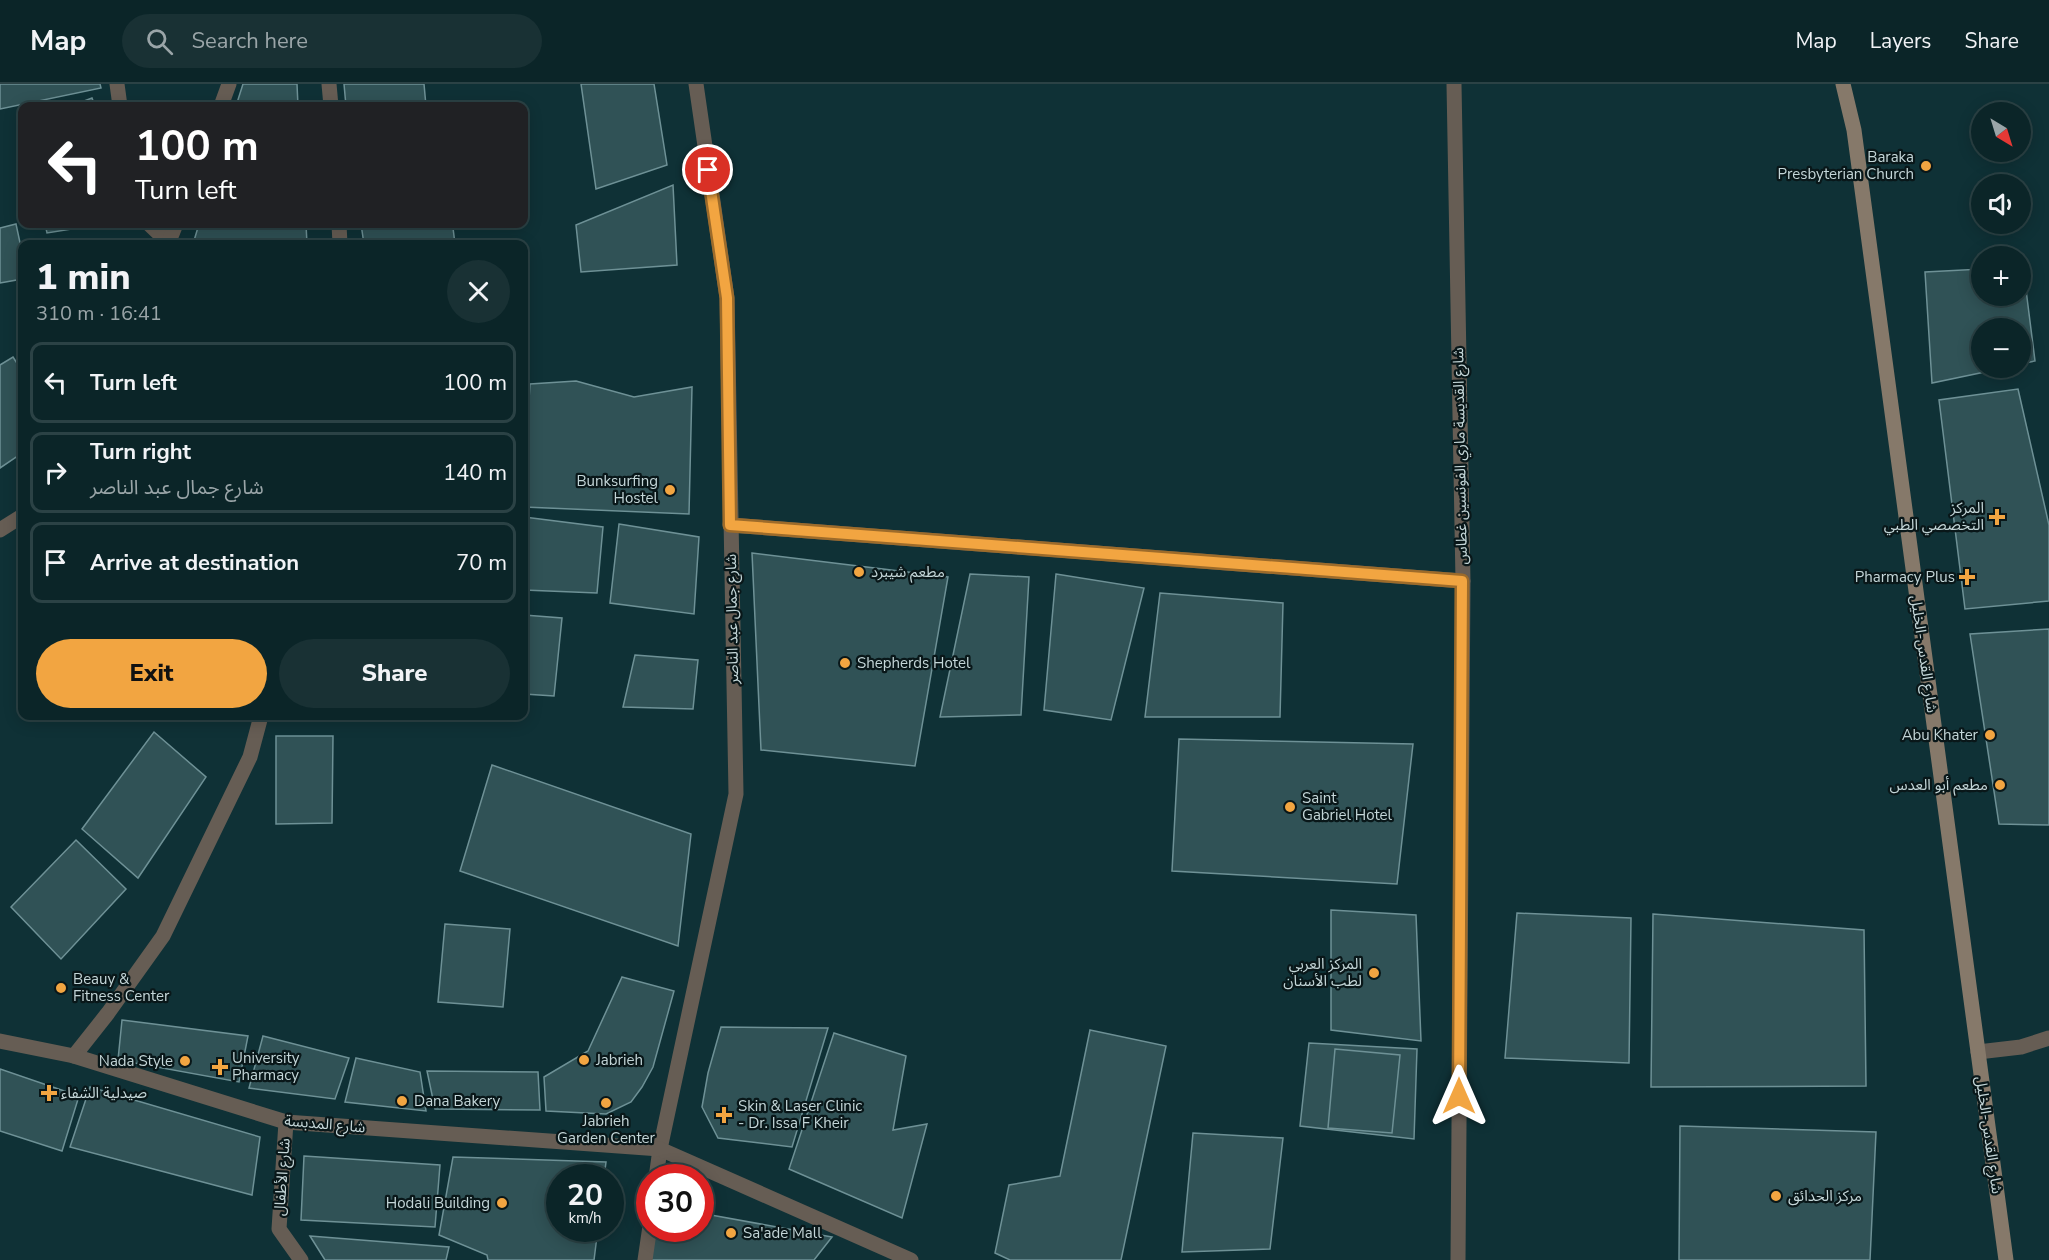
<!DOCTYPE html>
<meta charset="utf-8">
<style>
body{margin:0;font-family:"Nunito Sans","Noto Sans Arabic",sans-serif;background:#193134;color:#f1f3f6;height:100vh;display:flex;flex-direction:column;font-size:22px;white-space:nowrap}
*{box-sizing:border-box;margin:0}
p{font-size:20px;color:#9aa5a8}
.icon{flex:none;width:33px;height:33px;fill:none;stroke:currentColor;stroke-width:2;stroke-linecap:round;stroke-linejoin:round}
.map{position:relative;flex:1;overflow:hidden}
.sheet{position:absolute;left:18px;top:156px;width:510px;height:480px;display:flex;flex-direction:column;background:#0b2528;border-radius:12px;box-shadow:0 3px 15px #0003,0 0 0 2px #2b4245}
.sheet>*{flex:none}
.hud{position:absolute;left:18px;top:18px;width:510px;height:126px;border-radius:12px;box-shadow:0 3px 15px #0003,0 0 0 2px #2b4245;background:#202124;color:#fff;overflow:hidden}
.needle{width:39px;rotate:142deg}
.fabs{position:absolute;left:1971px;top:18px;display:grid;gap:12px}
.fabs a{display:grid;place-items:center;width:60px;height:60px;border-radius:50%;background:#0b2528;box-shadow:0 3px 15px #0003,0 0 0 2px #2b4245;font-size:30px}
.speed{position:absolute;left:546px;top:1080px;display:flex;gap:12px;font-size:30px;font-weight:700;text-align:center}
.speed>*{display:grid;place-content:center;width:78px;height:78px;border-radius:50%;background:#0b2528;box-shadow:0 3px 15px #0003,0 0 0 2px #2b4245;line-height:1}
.speed small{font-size:15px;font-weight:400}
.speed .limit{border:9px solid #d22;background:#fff;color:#111}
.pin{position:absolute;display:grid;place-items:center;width:51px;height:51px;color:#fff;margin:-26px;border:3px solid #fff;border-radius:50%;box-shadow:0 2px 6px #0007}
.me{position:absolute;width:66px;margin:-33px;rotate:0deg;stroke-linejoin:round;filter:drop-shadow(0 0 4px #0008)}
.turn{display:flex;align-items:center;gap:21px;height:126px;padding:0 18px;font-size:27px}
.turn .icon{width:78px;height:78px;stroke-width:2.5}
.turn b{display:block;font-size:42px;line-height:51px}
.round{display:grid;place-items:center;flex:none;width:63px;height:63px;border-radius:32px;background:#193134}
.overview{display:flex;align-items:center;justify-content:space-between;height:102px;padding:0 18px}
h1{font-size:36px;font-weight:800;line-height:45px}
.primary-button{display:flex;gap:12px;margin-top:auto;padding:12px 18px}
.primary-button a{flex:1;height:69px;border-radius:36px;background:#f2a541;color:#111;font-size:24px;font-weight:800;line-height:69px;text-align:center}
.primary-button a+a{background:#193134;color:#f1f3f6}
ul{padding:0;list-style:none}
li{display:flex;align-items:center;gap:18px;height:81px;margin:0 12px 9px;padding:0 6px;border:3px solid #2b4245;border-radius:12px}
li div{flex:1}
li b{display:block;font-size:22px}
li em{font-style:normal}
header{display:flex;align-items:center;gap:36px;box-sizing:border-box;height:84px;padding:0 30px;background:#0b2528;border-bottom:2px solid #2b4245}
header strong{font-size:28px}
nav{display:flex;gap:33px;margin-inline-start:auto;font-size:21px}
.search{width:420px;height:54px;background:#193134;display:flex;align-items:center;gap:15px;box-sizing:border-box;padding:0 21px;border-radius:33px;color:#9aa5a8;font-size:22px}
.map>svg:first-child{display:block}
.building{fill:#305256;stroke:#6e9196;stroke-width:1.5}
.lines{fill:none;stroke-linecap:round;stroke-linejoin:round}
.minor{stroke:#665d54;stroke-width:15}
.tertiary{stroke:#665d54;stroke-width:15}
.secondary{stroke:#86796a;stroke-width:15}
.route-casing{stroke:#9d6b2a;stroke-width:15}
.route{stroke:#f2a541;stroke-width:10}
.poi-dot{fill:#f2a541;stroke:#091719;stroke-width:2}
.labels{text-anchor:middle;stroke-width:4.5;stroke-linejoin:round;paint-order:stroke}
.poi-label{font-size:15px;fill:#c4d6d8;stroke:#091719;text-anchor:start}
.street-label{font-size:15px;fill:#c4d6d8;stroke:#091719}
</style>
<header>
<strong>Map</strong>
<div class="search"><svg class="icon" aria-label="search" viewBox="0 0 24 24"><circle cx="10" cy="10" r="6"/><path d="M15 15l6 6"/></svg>Search here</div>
<nav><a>Map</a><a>Layers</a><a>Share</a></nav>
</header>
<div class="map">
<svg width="2049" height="1176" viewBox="0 0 2049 1176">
<rect width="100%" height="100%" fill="#0f3136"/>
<g class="building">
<polygon points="0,0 100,0 101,4 0,25"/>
<polygon points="243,0 297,0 298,22 236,22"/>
<polygon points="344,0 424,0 426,22 346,22"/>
<polygon points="581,0 654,0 667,81 596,105"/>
<polygon points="92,14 95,22 71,22"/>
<polygon points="22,75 22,109 17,76"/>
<polygon points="673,101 677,181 581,188 576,141"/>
<polygon points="16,140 22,168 22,195 0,199 0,144"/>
<polygon points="45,140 103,140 47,149"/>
<polygon points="199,140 306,140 307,160 193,160"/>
<polygon points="361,140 453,144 455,160 364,160"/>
<polygon points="2023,182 2035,277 2020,280 2020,244 1982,244 1982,284 2004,284 1932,299 1925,188 1982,185 1982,212 2020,212 2020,183"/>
<polygon points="13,273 22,287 22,369 0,384 0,281"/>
<polygon points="576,297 634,313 692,303 689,430 524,423 524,394 530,300"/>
<polygon points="2018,305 2049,441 2049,517 1965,525 1939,316"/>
<polygon points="524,433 603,443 597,509 524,506"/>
<polygon points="619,440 699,453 694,530 610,519"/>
<polygon points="752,469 948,493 915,682 761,666"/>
<polygon points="970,490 1029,493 1021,631 940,633"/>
<polygon points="1056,490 1144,504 1111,636 1044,626"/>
<polygon points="1160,509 1283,519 1280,633 1145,633"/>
<polygon points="524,531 562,534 554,612 524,610"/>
<polygon points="2049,545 2049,741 1999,740 1970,550"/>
<polygon points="635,571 698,576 693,625 623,623"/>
<polygon points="154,648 206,693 138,794 82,745"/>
<polygon points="276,652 333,652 332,739 276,740"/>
<polygon points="1179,655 1413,660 1397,800 1172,787"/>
<polygon points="492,681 691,750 678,862 460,787"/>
<polygon points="76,756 126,805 61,875 11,823"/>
<polygon points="1331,826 1416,831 1421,957 1331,946"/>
<polygon points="1517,829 1631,834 1629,979 1505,974"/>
<polygon points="1653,830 1864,846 1866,1002 1651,1003"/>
<polygon points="445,840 510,845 503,923 438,918"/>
<polygon points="622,893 674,907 653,983 642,1003 631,1018 606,1030 546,1027 544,993 588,967"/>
<polygon points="122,936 248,952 239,998 118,976"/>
<polygon points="721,943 828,944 792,1063 718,1054 702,1023 708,989"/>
<polygon points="1090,946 1166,962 1121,1176 1010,1176 995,1169 1009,1101 1060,1092"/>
<polygon points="834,949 906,972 893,1046 927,1040 902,1134 789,1085"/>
<polygon points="263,952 349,974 335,1015 249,1004"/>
<polygon points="1309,959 1417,965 1414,1055 1300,1042"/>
<polygon points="1335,965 1400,971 1392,1049 1328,1044"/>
<polygon points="356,974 420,988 426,1027 345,1018"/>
<polygon points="0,985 79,1012 62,1067 0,1047"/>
<polygon points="427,987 538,988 540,1026 435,1025"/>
<polygon points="90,1003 260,1053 252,1111 70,1063"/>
<polygon points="1680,1042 1876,1048 1870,1176 1679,1176"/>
<polygon points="1193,1049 1283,1054 1270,1165 1182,1168"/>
<polygon points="304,1072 440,1081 435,1143 301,1136"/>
<polygon points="453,1073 606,1078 604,1094 560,1094 560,1144 598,1144 594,1176 488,1176 487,1171 439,1151"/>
<polygon points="700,1129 832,1153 814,1176 651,1176 655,1144 700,1144"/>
<polygon points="310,1152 449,1163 446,1176 325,1176"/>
</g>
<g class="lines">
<g class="minor">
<polyline points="117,0 120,22"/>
<polyline points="329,0 331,22"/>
<polyline points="1454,0 1463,497 1458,1176"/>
<polyline points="149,140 169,159"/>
<polyline points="339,140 340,160"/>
<polyline points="730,441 1463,497"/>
<polyline points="1978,968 2021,963 2049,954"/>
<polyline points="74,972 108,929 163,852 250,673 261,632"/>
<polyline points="656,1094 660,1065 736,710 727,214 696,0"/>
<polyline points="645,1176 650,1142"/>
</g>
<g class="tertiary">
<polyline points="221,22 229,0"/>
<polyline points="168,160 176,140"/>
<polyline points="0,446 22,432"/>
<polyline points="0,957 74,972 286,1038 660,1065 911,1176"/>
<polyline points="286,1038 279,1145 301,1176"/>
</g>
<polyline class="secondary" points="1843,0 1854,46 2006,1176"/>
</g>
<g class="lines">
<defs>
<polyline id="route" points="708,86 727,214 730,441 1462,497 1459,1012"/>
</defs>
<use href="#route" class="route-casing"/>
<use href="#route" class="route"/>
</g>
<g class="poi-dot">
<circle cx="1926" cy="82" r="6"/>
<circle cx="670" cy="406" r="6"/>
<path d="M1994 424h6v6h6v6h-6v6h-6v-6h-6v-6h6z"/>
<circle cx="859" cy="488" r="6"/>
<path d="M1964 484h6v6h6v6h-6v6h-6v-6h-6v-6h6z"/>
<circle cx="845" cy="579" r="6"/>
<circle cx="1990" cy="651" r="6"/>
<circle cx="2000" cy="701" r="6"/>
<circle cx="1290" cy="723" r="6"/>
<circle cx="1374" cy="889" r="6"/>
<circle cx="61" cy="904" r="6"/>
<circle cx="584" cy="976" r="6"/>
<circle cx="185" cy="977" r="6"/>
<path d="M217 974h6v6h6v6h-6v6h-6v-6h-6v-6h6z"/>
<path d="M46 1000h6v6h6v6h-6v6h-6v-6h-6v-6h6z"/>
<circle cx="402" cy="1017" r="6"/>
<circle cx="606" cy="1019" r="6"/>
<path d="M721 1022h6v6h6v6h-6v6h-6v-6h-6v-6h6z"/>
<circle cx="1776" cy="1112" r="6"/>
<circle cx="502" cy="1119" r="6"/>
<circle cx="731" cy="1149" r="6"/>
</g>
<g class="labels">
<g class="poi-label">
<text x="1914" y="78" text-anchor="end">Baraka<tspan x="1914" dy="17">Presbyterian Church</tspan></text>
<text x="658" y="402" text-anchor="end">Bunksurfing<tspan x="658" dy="17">Hostel</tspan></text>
<text x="1984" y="429" text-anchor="end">المركز<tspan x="1984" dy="17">التخصصي الطبي</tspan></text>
<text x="871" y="493">مطعم شيبرد</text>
<text x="1955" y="498" text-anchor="end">Pharmacy Plus</text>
<text x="857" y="584">Shepherds Hotel</text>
<text x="1978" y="656" text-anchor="end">Abu Khater</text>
<text x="1988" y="706" text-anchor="end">مطعم أبو العدس</text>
<text x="1302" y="719">Saint<tspan x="1302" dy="17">Gabriel Hotel</tspan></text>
<text x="1362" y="885" text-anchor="end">المركز العربي<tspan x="1362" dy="17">لطب الأسنان</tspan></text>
<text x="73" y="900">Beauy &amp;<tspan x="73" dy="17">Fitness Center</tspan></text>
<text x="232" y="979">University<tspan x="232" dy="17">Pharmacy</tspan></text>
<text x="596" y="981">Jabrieh</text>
<text x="173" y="982" text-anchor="end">Nada Style</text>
<text x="61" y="1014">صيدلية الشفاء</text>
<text x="414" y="1022">Dana Bakery</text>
<text x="738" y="1027">Skin &amp; Laser Clinic<tspan x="738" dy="17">- Dr. Issa F Kheir</tspan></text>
<text x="606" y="1042" text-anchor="middle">Jabrieh<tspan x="606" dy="17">Garden Center</tspan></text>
<text x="1788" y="1117">مركز الحدائق</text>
<text x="490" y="1124" text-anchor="end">Hodali Building</text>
<text x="743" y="1154">Sa'ade Mall</text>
</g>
<g class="street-label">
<text transform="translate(1460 372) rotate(-91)" y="5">شارع القديسة ماري الفونسين غطاس</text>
<text transform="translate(732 535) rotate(-91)" y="5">شارع جمال عبد الناصر</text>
<text transform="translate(1924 570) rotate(82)" y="5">شارع القدس-الخليل</text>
<text transform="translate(325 1040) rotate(5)" y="5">شارع المدبسة</text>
<text transform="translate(1989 1051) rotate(82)" y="5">شارع القدس-الخليل</text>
<text transform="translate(282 1093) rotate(-86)" y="5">شارع الأطفال</text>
</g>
</g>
</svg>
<div class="fabs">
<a><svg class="needle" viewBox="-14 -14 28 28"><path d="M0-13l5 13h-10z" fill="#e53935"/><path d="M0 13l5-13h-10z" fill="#9aa5a8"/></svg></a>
<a><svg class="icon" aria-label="sound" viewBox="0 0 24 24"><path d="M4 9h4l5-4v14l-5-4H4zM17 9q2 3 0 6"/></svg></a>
<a>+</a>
<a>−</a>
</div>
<div class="speed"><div>20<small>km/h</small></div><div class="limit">30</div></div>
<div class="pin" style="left:708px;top:86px;background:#d93025"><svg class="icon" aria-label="arrive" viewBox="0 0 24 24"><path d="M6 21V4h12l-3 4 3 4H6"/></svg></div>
<svg class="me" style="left:1459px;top:1012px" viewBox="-20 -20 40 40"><path d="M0-17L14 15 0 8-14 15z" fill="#f2a541" stroke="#fff" stroke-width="4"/></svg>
<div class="hud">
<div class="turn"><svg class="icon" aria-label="left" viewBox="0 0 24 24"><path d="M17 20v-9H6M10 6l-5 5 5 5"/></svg><div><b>100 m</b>Turn left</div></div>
</div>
<section class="sheet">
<div class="overview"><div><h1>1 min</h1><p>310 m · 16:41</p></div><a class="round"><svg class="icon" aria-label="close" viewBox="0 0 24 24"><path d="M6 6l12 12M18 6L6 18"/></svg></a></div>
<ul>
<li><svg class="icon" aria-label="left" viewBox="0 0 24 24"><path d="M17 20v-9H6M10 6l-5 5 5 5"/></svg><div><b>Turn left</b></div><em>100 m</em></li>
<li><svg class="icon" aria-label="right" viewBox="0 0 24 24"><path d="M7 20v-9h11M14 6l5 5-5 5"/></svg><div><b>Turn right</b><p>شارع جمال عبد الناصر</p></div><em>140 m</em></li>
<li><svg class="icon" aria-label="arrive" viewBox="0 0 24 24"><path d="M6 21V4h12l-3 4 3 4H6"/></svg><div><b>Arrive at destination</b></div><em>70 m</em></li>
</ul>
<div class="primary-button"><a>Exit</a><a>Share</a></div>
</section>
</div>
